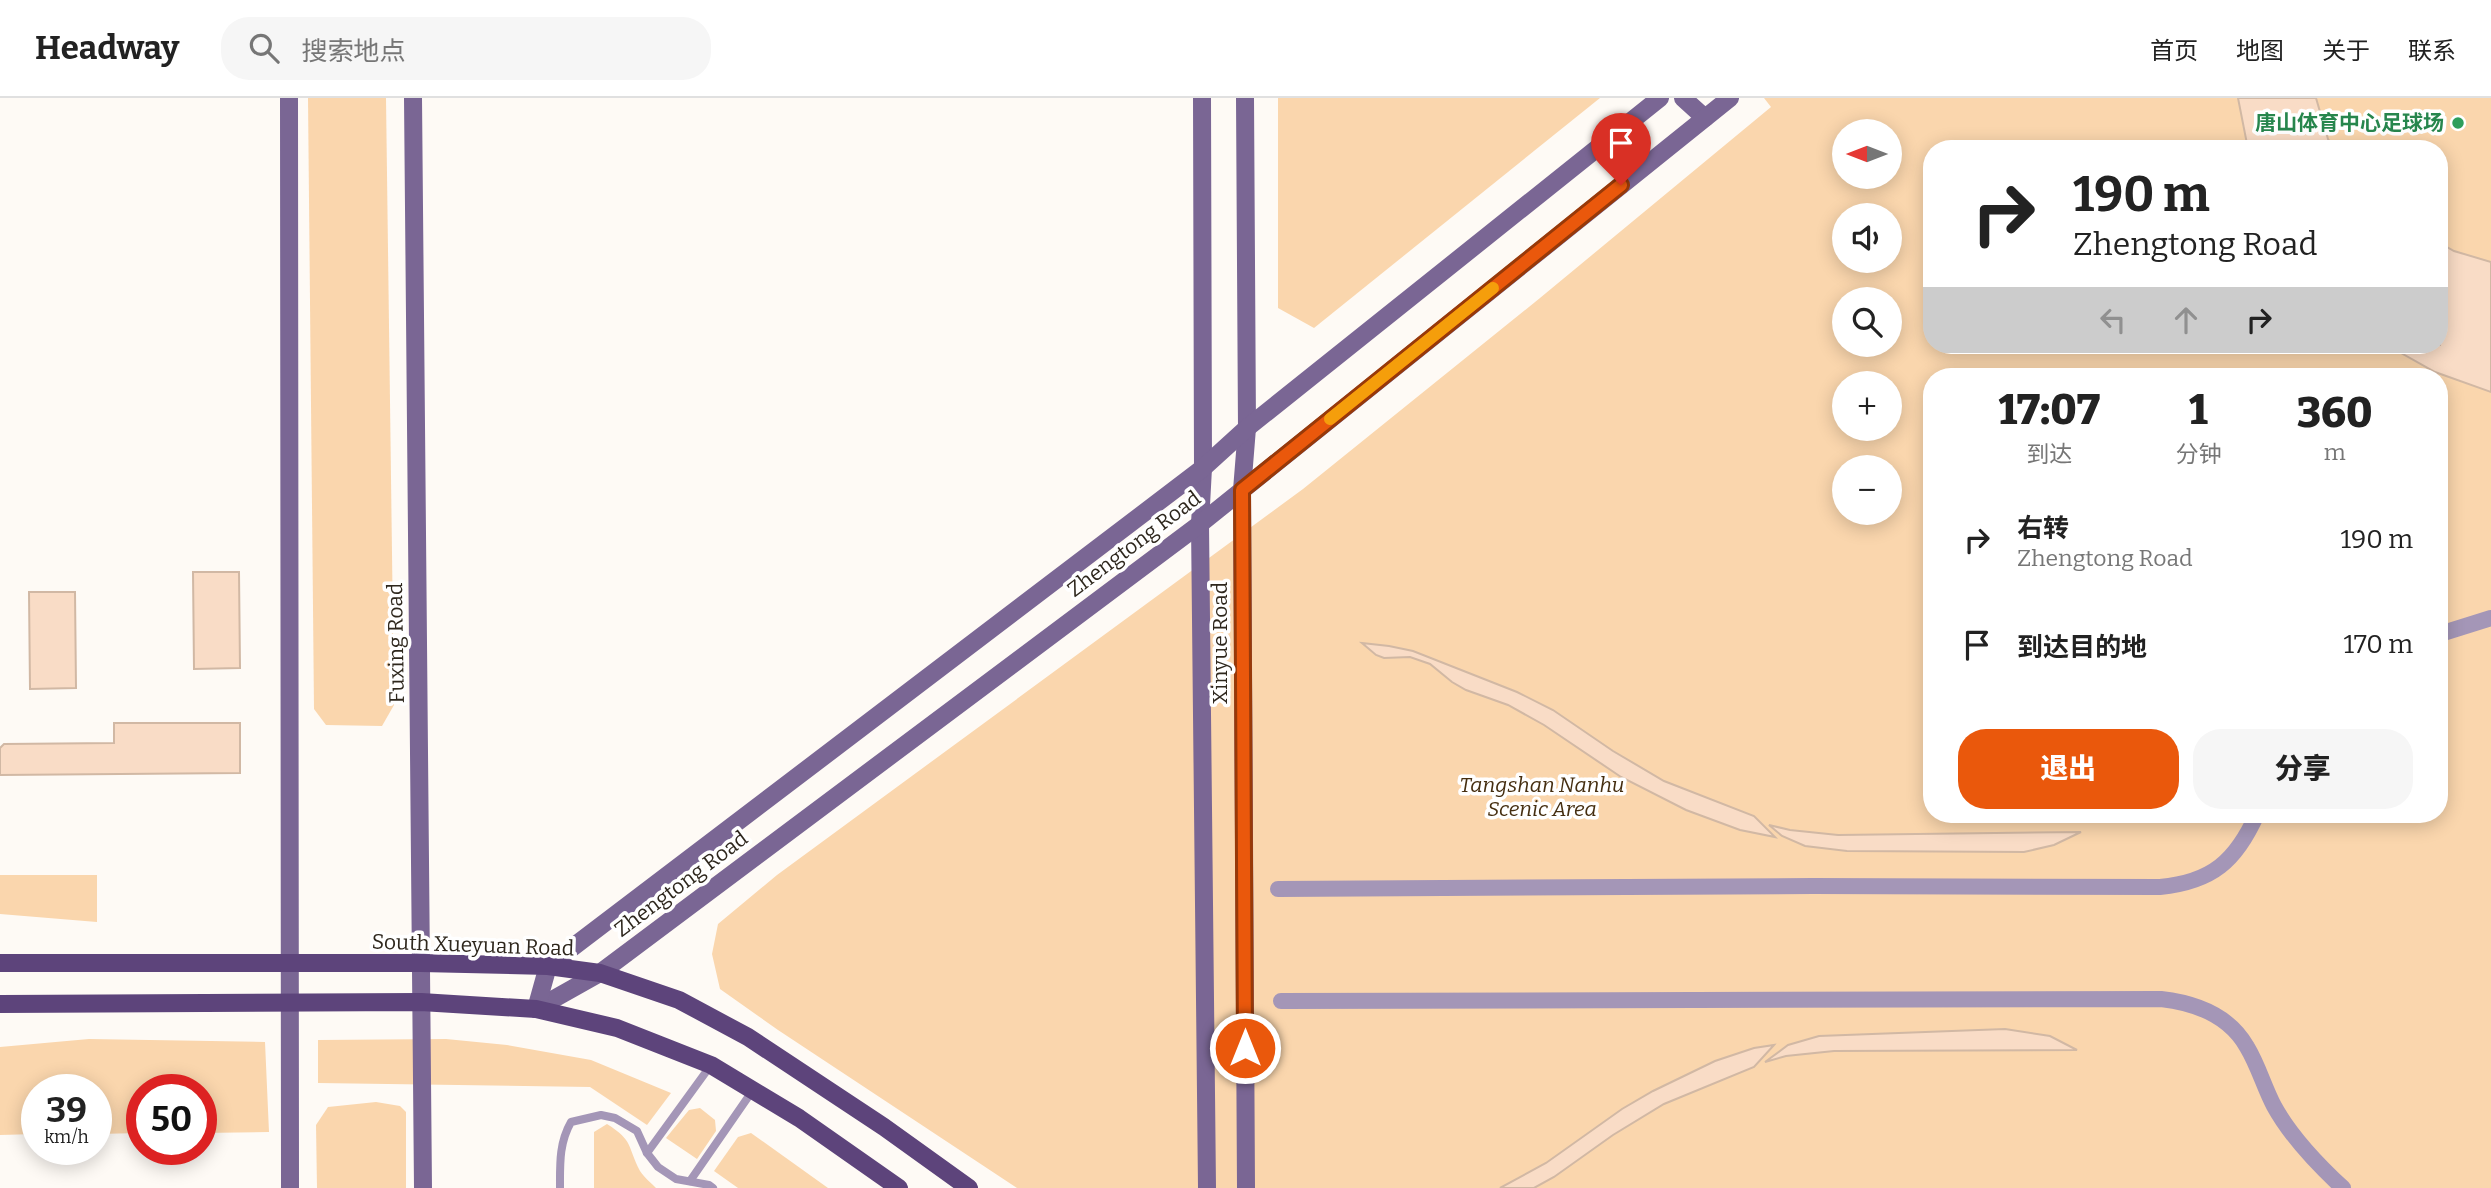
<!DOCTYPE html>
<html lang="zh">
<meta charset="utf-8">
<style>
body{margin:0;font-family:Bitter,"Noto Sans SC",serif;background:#f6f6f6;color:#222;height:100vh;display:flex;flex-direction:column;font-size:26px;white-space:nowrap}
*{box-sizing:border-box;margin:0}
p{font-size:23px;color:#767676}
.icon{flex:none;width:38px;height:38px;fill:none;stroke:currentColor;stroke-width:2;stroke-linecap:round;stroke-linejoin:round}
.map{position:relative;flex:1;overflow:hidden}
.panel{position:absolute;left:1923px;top:270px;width:525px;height:455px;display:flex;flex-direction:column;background:#fff;border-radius:28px;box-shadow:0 4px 18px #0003}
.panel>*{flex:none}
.hud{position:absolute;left:1923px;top:42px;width:525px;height:214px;border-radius:28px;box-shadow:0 4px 18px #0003;background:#fff;color:#222;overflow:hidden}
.needle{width:46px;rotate:270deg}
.buttons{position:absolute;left:1832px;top:21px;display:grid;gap:14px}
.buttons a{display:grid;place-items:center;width:70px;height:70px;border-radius:50%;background:#fff;box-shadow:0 4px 18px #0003;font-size:35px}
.speed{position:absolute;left:21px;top:976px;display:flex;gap:14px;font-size:35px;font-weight:700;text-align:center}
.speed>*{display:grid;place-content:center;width:91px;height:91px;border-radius:50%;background:#fff;box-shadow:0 4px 18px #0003;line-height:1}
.speed small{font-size:18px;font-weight:400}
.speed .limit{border:10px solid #d22;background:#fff;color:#111}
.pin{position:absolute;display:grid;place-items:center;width:60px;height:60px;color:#fff;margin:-72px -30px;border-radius:50% 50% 50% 0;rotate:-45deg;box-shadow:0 0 7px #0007}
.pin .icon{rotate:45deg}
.me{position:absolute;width:77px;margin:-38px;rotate:0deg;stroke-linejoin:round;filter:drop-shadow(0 0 5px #0008)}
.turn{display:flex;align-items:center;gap:24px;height:147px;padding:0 35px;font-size:32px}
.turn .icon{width:91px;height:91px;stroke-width:2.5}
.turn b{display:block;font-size:49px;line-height:60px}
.lanes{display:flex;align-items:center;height:66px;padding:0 35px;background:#0003;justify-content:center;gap:35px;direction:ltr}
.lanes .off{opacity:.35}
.eta{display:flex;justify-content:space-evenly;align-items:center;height:119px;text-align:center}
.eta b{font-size:42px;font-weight:800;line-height:49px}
.button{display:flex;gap:14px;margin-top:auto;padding:14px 35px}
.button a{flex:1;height:80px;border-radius:28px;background:#ea580c;color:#fff;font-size:28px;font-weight:800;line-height:80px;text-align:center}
.button a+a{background:#f6f6f6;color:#222}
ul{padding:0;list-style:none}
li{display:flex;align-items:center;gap:21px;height:105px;padding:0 35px}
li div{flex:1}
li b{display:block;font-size:26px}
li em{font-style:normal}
header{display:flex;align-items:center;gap:42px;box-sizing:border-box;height:98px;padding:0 35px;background:#fff;border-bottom:2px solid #e0e0e0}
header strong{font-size:33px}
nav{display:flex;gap:38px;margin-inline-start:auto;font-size:24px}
.search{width:490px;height:63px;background:#f6f6f6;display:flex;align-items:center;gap:18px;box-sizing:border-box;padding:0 24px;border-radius:28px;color:#767676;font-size:26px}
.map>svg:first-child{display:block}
.green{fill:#fad6ad;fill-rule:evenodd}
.building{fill:#f9dcc6;stroke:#d1b8a4;stroke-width:2}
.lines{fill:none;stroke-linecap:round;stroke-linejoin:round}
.lane{stroke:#a496b7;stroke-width:8}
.street{stroke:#a496b7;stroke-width:16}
.secondary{stroke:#7a6694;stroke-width:18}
.primary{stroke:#5d447b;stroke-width:18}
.route-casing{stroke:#983908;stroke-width:18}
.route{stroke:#ea580c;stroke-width:12}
.slow{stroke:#f59e0b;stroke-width:12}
.leisure-dot{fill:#2e9e5b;stroke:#fff;stroke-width:2.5}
.labels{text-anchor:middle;stroke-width:7;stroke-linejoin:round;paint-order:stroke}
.leisure-label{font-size:21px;font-weight:bold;fill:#27864d;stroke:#fff;text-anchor:end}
.street-label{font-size:21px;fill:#2e271d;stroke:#fff}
.park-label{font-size:21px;font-style:italic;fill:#452e10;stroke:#fff}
</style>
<header>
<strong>Headway</strong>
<div class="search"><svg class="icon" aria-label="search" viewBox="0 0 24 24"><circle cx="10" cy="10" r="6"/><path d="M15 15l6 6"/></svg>搜索地点</div>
<nav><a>首页</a><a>地图</a><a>关于</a><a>联系</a></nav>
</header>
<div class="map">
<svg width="2491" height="1090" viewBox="0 0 2491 1090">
<rect width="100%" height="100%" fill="#fefaf5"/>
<g class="green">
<polygon points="308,0 386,0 394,607 382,628 326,627 314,611"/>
<polygon points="1278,0 1600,0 1314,230 1278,210"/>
<path d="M1764,0H2491V1090H1017L778,932L720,891L712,856L718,826L777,777L1303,391L1540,200L1771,9ZM1844,33H1890V79H1844ZM1932,51H2440V247H1932ZM1844,117H1890V163H1844ZM1844,201H1890V247H1844ZM1932,278H2440V716H1932ZM1844,285H1890V331H1844ZM1844,369H1890V415H1844Z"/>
<polygon points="0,777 97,777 97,824 0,816"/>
<polygon points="89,941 265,944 269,1034 201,1035 201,992 142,992 142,1035 96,1036 96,992 37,992 37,1036 0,1037 0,949"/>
<polygon points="446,941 507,947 591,962 671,995 647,1027 590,989 318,985 318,942"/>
<polygon points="376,1004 400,1008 406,1014 406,1090 317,1090 316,1027 328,1009"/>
<polygon points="700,1010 715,1022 716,1033 697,1061 666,1040 689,1012"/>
<path d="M607,1026C634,1043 627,1048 640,1073C644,1079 651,1085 656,1090H594V1034Z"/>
<polygon points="751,1035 828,1090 738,1090 714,1073 738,1039"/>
</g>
<g class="building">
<polygon points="2238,0 2316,0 2328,41 2335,51 2248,51"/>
<polygon points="2440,145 2454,153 2491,164 2491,294 2435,274 2387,247 2440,247"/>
<polygon points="193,474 239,474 240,570 194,571"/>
<polygon points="29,494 75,494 76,590 30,591"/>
<polygon points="1362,545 1389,548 1413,553 1517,594 1553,612 1613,653 1664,683 1754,718 1775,739 1740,732 1686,712 1621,679 1544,627 1508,607 1466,592 1452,584 1430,566 1410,559 1384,560 1376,557"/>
<polygon points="114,625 240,625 240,675 0,677 0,650 4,646 114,645"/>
<polygon points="1769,727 1790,732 1838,737 2081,734 2054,747 2024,754 1847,753 1805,748 1782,738"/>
<polygon points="2005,931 2050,938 2077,952 1834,953 1786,958 1765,964 1788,947 1819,938"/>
<polygon points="1774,947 1754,969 1664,1006 1613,1037 1554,1079 1534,1090 1500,1090 1546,1065 1622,1011 1653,993 1715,963 1754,950"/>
</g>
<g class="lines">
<g class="lane">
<polyline points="647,1055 711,967"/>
<polyline points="690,1083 753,992"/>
<path d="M560,1090C560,1066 559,1045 571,1024L601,1017L615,1020L637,1033L647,1055L658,1069L676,1081L709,1087L713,1090"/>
</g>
<g class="street">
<polyline points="2440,536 2491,520"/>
<path d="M1278,791L1813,788L2160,789C2212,784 2236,763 2257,716"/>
<path d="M1281,903L2161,901C2196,905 2229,917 2247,949C2258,967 2264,989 2274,1008C2291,1039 2317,1066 2343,1090"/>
</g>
<g class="secondary">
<polyline points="289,0 290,1090"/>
<polyline points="413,0 423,1090"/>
<polyline points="1202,0 1203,370 1200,426 1207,1090"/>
<polyline points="1245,0 1247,330 1242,392 1246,1090"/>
<polyline points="1683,0 1705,20"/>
<polyline points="536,911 600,875 1200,426 1730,0"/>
<polyline points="536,911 548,868 1203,370 1247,330 1660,0"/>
</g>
<g class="primary">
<polyline points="0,865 421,865 548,868 600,875 679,902 748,939 884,1029 969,1090"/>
<polyline points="0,906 421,904 536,911 617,930 711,967 799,1020 899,1090"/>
</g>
</g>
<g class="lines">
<defs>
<polyline id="route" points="1245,950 1242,392 1621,87"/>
</defs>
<use href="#route" class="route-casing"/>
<use href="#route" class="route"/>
<polyline class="slow" points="1330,321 1493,190"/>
</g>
<circle class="leisure-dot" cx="2458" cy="25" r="7"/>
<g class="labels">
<g class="leisure-label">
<text x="2444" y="32">唐山体育中心足球场</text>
</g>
<g class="street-label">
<text transform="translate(1134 446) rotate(-37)" y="7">Zhengtong Road</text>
<text transform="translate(396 545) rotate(-91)" y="7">Fuxing Road</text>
<text transform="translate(1220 545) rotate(-90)" y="7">Xinyue Road</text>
<text transform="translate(681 786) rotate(-37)" y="7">Zhengtong Road</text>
<text transform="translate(473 847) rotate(2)" y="7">South Xueyuan Road</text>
</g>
<g class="park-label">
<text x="1542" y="694">Tangshan Nanhu<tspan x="1542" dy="24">Scenic Area</tspan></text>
</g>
</g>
</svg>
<div class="buttons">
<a><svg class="needle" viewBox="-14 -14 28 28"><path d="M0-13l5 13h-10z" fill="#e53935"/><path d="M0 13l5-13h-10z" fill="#767676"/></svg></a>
<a><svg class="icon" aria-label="sound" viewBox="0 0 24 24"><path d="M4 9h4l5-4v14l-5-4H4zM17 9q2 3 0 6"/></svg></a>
<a><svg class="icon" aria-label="search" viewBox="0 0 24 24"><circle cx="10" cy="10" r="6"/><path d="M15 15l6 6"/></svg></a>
<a>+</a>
<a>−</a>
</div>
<div class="speed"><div>39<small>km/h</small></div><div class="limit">50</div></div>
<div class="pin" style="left:1621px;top:87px;background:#d93025"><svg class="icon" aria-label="arrive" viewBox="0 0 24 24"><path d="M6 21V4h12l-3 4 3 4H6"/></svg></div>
<svg class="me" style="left:1245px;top:950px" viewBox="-20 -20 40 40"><circle r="17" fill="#ea580c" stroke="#fff" stroke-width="3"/><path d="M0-11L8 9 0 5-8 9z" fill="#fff"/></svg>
<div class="hud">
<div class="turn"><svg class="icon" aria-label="right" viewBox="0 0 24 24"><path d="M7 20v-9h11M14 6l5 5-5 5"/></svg><div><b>190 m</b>Zhengtong Road</div></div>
<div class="lanes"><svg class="icon off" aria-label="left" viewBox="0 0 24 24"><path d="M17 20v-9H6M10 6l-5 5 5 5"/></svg><svg class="icon off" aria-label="ahead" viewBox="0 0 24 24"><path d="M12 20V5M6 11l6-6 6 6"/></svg><svg class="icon" aria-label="right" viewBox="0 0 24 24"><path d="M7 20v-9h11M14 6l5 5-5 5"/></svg></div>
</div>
<section class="panel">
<div class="eta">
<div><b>17:07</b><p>到达</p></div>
<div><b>1</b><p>分钟</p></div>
<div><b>360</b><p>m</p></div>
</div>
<ul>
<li><svg class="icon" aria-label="right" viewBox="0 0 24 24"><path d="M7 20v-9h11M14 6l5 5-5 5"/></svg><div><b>右转</b><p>Zhengtong Road</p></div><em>190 m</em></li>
<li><svg class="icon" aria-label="arrive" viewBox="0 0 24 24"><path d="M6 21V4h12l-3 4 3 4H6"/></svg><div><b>到达目的地</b></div><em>170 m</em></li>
</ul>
<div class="button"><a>退出</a><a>分享</a></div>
</section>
</div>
